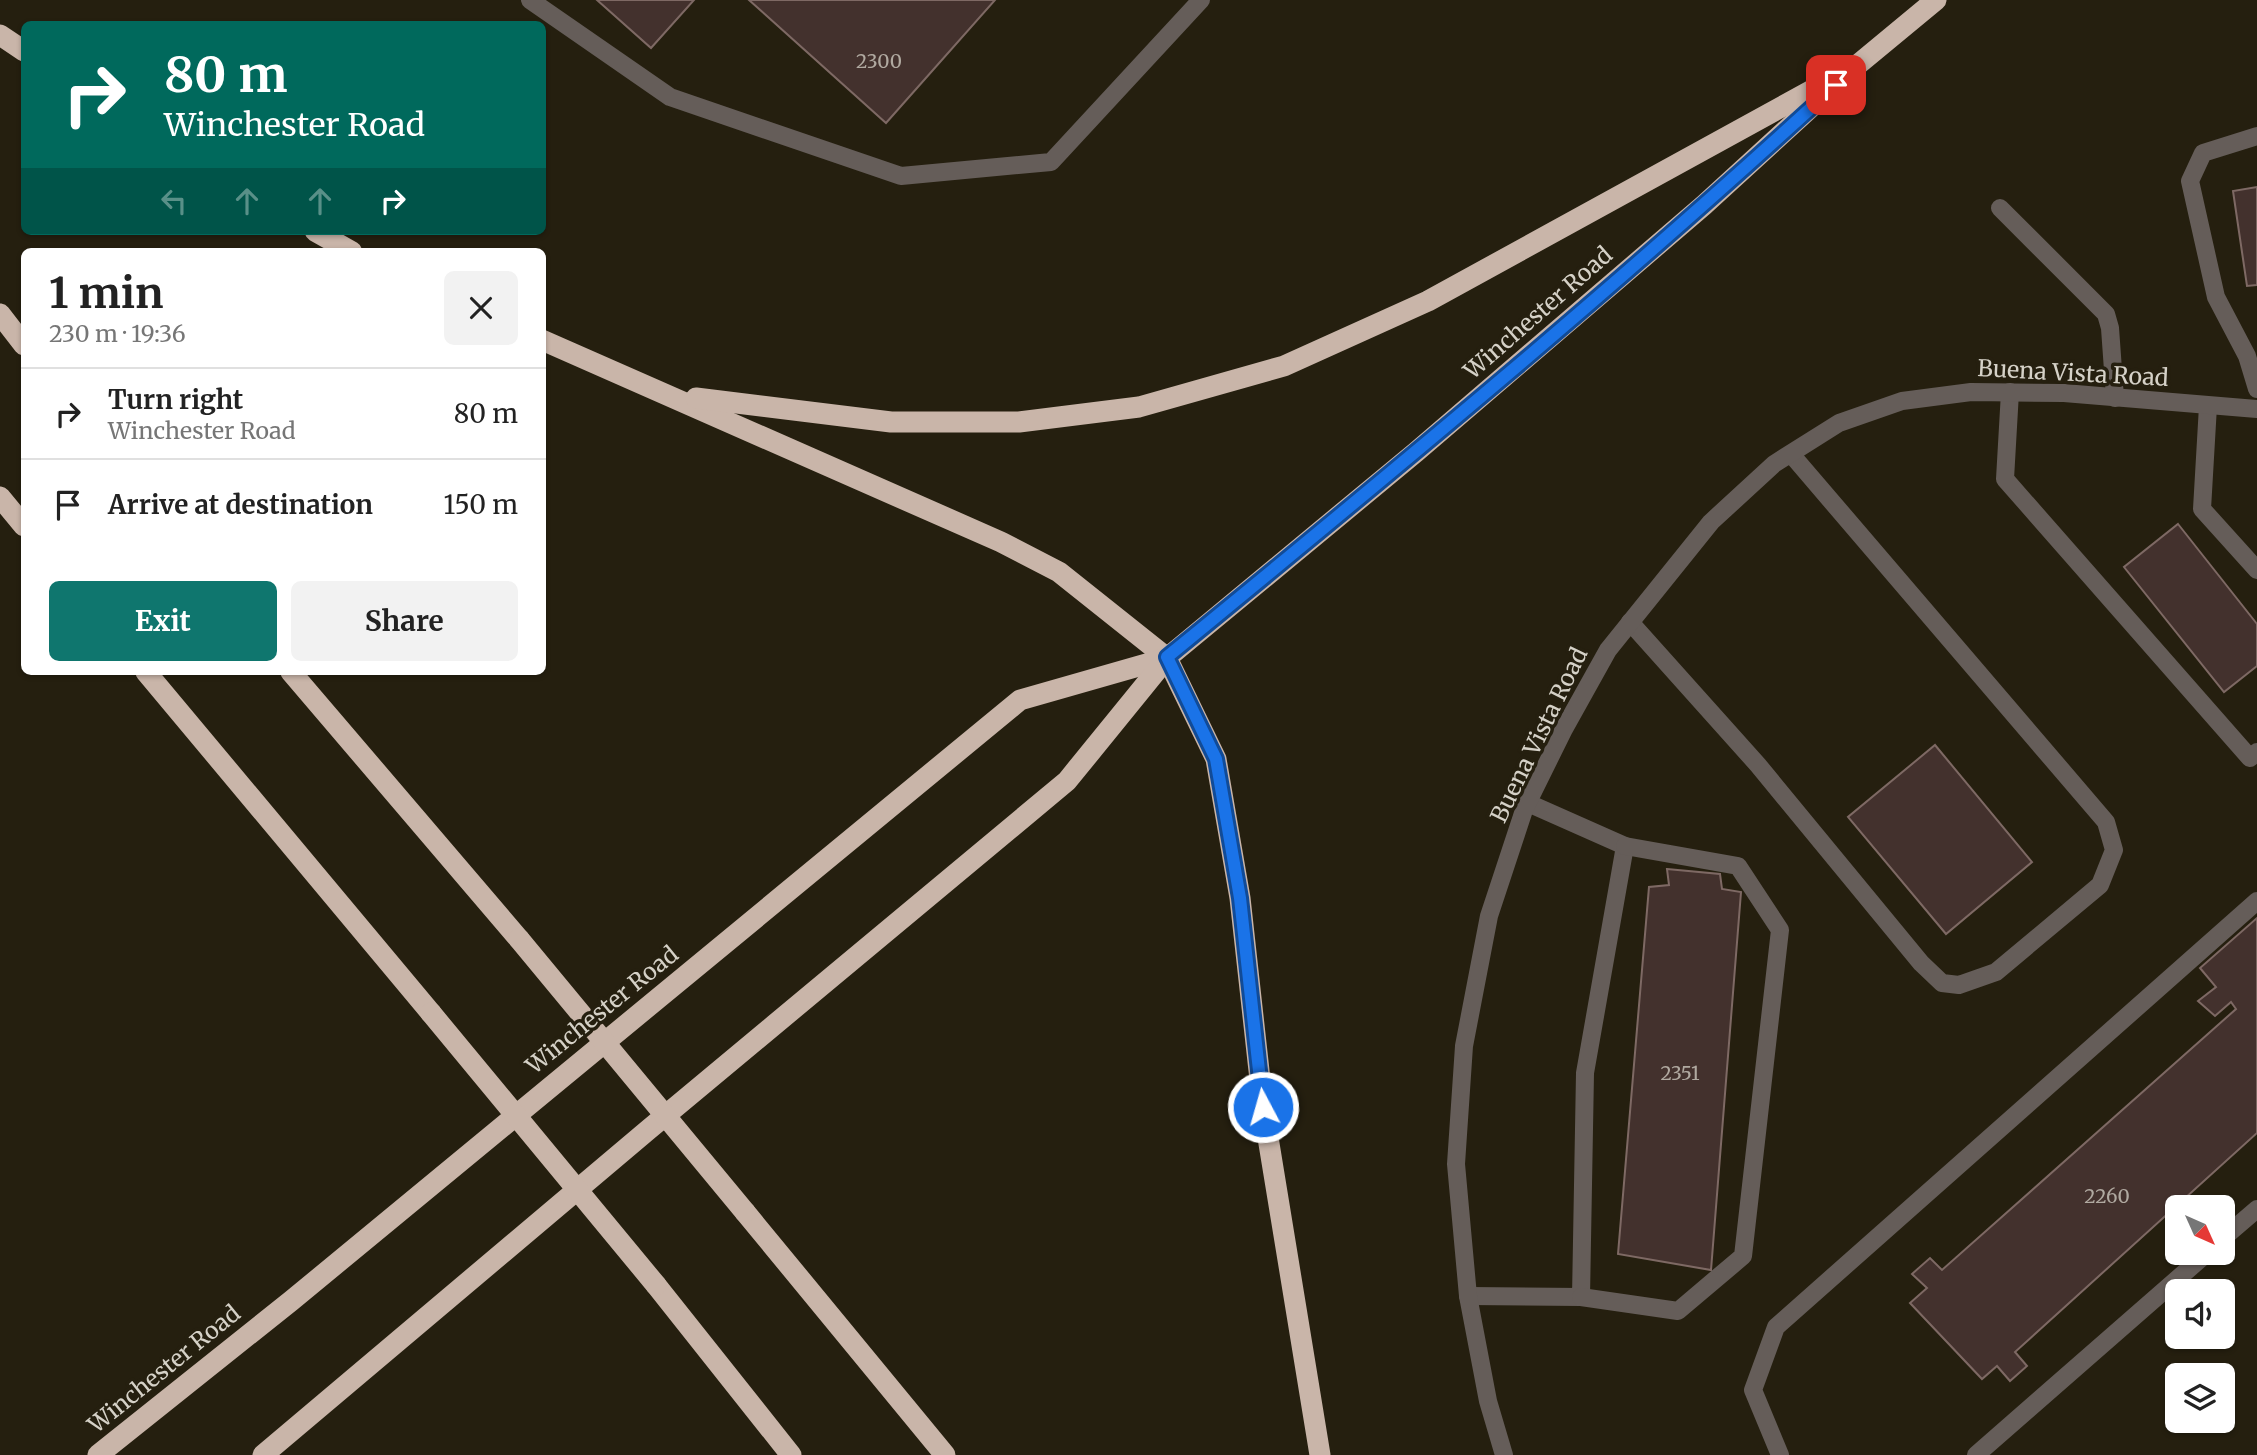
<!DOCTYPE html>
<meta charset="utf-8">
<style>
body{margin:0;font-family:Merriweather,serif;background:#f2f2f2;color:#222;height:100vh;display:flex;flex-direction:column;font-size:26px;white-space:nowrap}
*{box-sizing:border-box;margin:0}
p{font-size:23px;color:#767676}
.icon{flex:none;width:38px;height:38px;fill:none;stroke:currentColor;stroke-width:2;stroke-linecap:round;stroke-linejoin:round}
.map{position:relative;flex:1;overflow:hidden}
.details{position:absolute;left:21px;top:248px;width:525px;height:427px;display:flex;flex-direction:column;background:#fff;border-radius:10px;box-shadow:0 2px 5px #0004}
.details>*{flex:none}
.hud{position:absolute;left:21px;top:21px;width:525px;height:214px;border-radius:10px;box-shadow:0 2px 5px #0004;background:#00695c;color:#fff;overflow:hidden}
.needle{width:46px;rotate:135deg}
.buttons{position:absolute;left:2165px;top:1195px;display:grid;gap:14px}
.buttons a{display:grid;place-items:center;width:70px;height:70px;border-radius:10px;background:#fff;box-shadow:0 2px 5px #0004;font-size:35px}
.pin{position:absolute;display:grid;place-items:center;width:60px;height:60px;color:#fff;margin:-30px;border-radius:14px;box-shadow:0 4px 10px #0006}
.me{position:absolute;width:77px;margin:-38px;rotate:354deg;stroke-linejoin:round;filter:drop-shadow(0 0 5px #0008)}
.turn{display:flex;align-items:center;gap:24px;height:147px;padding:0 28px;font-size:32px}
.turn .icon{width:91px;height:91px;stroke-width:2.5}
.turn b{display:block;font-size:49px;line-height:60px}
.lanes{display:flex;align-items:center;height:66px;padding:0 28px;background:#0003;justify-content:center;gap:35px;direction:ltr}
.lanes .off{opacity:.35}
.round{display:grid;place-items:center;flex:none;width:74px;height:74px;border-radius:10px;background:#f2f2f2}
.summary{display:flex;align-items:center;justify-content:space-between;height:119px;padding:0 28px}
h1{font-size:42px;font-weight:700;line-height:52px}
.action{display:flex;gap:14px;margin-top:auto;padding:14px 28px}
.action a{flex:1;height:80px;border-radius:10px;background:#0f766e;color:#fff;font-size:28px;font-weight:700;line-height:80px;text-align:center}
.action a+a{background:#f2f2f2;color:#222}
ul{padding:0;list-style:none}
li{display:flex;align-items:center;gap:21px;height:91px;padding:0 28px;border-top:2px solid #e0e0e0}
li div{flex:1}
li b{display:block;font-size:26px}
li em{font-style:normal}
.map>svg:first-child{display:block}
.building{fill:#43312d;stroke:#7e6964;stroke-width:2}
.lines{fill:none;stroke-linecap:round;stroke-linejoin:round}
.minor{stroke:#655d59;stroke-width:18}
.highway{stroke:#c9b5a9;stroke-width:21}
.highway-bridge{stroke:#c9b5a9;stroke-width:21}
.route-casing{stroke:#114b97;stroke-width:18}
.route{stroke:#1a73e8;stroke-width:12}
.labels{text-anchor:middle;stroke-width:7;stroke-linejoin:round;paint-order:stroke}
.number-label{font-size:19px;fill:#b0a9a0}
.street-label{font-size:23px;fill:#d5d1c7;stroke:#251f0f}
</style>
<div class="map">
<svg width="2257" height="1455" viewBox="0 0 2257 1455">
<rect width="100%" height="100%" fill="#251f0f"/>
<g class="building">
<polygon points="597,0 694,0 651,48"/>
<polygon points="749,0 995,0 886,123"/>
<polygon points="2257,187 2257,285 2247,286 2233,191"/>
<polygon points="2178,524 2257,624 2257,666 2224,692 2124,567"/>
<polygon points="1935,745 2032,862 1946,934 1848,817"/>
<polygon points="1667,869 1720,874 1722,889 1741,892 1711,1270 1618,1254 1649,887 1669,885"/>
<polygon points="2257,918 2257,1133 2015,1352 2027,1366 2010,1381 1997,1366 1982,1379 1910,1303 1927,1288 1912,1274 1930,1258 1942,1270 2236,1009 2231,1002 2215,1016 2198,1001 2216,987 2200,968"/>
</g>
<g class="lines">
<g class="minor">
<polyline points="530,0 670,97 901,176 1051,162 1201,0"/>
<polyline points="2257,136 2203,153 2190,181 2216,297 2247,356 2257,389"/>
<polyline points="2000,208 2106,314 2110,328 2115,398"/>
<polyline points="2010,392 2005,479 2250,758 2257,752"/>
<polyline points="2208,406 2202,509 2257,570"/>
<polyline points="1630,622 1758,765 1921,963 1942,983 1959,985 1996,972 2100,885 2114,850 2106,822 1791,454"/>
<polyline points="2222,1239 2257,1209"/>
<polyline points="1468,1296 1581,1297 1585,1073 1625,846 1528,803"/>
<polyline points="1581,1297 1678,1311 1743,1256 1780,930 1738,866 1625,846"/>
<polyline points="1504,1455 1488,1401 1468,1296 1456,1164 1464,1046 1489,916 1524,810 1564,729 1608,650 1711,522 1774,464 1839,423 1902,401 1971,392 2064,393 2257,409"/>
<polyline points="1780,1455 1753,1390 1776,1327 2257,901"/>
<polyline points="1976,1455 2207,1253"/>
</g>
<g class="highway">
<polyline points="0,35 24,51"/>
<polyline points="315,231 352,252"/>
<polyline points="0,314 24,345"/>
<polyline points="542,340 1001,542 1059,572 1167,658 1216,759 1240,898 1263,1107 1320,1455"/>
<polyline points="696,398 891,422 1019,422 1139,407 1284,366 1428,301 1825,83"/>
<polyline points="0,497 24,526"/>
<polyline points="146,672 431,1013"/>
<polyline points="291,672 519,939"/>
<polyline points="745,1212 945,1455"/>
<polyline points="656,1285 791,1455"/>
<polyline points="98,1455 291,1301 1020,700 1167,658"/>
<polyline points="263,1455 648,1130 1067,781 1167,658 1416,452 1704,205 1855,67 1936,0"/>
</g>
<g class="highway-bridge">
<polyline points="519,939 745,1212"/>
<polyline points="431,1013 656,1285"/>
</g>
</g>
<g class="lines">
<defs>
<path id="route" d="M1263,1107L1240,898L1216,759L1167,657C1394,471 1620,284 1836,85"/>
</defs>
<use href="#route" class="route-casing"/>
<use href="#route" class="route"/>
</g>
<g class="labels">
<g class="number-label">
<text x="879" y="68">2300</text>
<text x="1680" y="1080">2351</text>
<text x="2107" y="1203">2260</text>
</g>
<g class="street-label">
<text transform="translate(1538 313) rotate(-41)" y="8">Winchester Road</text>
<text transform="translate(2073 373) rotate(3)" y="8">Buena Vista Road</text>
<text transform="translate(1539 735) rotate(-64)" y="8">Buena Vista Road</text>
<text transform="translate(602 1010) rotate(-39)" y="8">Winchester Road</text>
<text transform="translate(164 1369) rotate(-39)" y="8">Winchester Road</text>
</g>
</g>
</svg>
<div class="buttons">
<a><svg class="needle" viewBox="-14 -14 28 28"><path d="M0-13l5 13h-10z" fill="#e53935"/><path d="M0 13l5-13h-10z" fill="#767676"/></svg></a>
<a><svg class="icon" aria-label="sound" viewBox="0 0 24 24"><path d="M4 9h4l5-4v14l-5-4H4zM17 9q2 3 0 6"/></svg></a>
<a><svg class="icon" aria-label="layers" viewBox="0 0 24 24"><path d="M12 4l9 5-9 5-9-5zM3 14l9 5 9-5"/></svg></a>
</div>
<div class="pin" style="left:1836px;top:85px;background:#d93025"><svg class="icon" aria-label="arrive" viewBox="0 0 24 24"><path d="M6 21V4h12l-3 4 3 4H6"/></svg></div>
<svg class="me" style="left:1263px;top:1107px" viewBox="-20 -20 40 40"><circle r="17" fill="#1a73e8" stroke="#fff" stroke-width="3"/><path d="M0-11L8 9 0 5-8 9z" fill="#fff"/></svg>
<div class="hud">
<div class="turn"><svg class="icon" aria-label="right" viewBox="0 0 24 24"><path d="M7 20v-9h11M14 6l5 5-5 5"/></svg><div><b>80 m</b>Winchester Road</div></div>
<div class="lanes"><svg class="icon off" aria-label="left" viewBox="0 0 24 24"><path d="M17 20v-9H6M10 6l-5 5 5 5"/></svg><svg class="icon off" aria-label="ahead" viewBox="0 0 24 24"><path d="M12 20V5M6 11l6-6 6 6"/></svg><svg class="icon off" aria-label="ahead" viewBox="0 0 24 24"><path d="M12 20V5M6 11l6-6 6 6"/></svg><svg class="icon" aria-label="right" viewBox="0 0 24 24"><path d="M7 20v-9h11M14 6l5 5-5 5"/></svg></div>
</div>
<section class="details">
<div class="summary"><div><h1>1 min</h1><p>230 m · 19:36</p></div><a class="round"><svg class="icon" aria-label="close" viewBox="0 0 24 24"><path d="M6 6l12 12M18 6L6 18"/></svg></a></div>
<ul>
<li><svg class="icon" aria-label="right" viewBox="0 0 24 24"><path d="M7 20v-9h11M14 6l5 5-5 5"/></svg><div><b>Turn right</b><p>Winchester Road</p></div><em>80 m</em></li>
<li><svg class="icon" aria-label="arrive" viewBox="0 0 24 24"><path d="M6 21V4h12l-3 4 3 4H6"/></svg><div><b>Arrive at destination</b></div><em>150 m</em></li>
</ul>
<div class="action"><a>Exit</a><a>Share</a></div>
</section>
</div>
